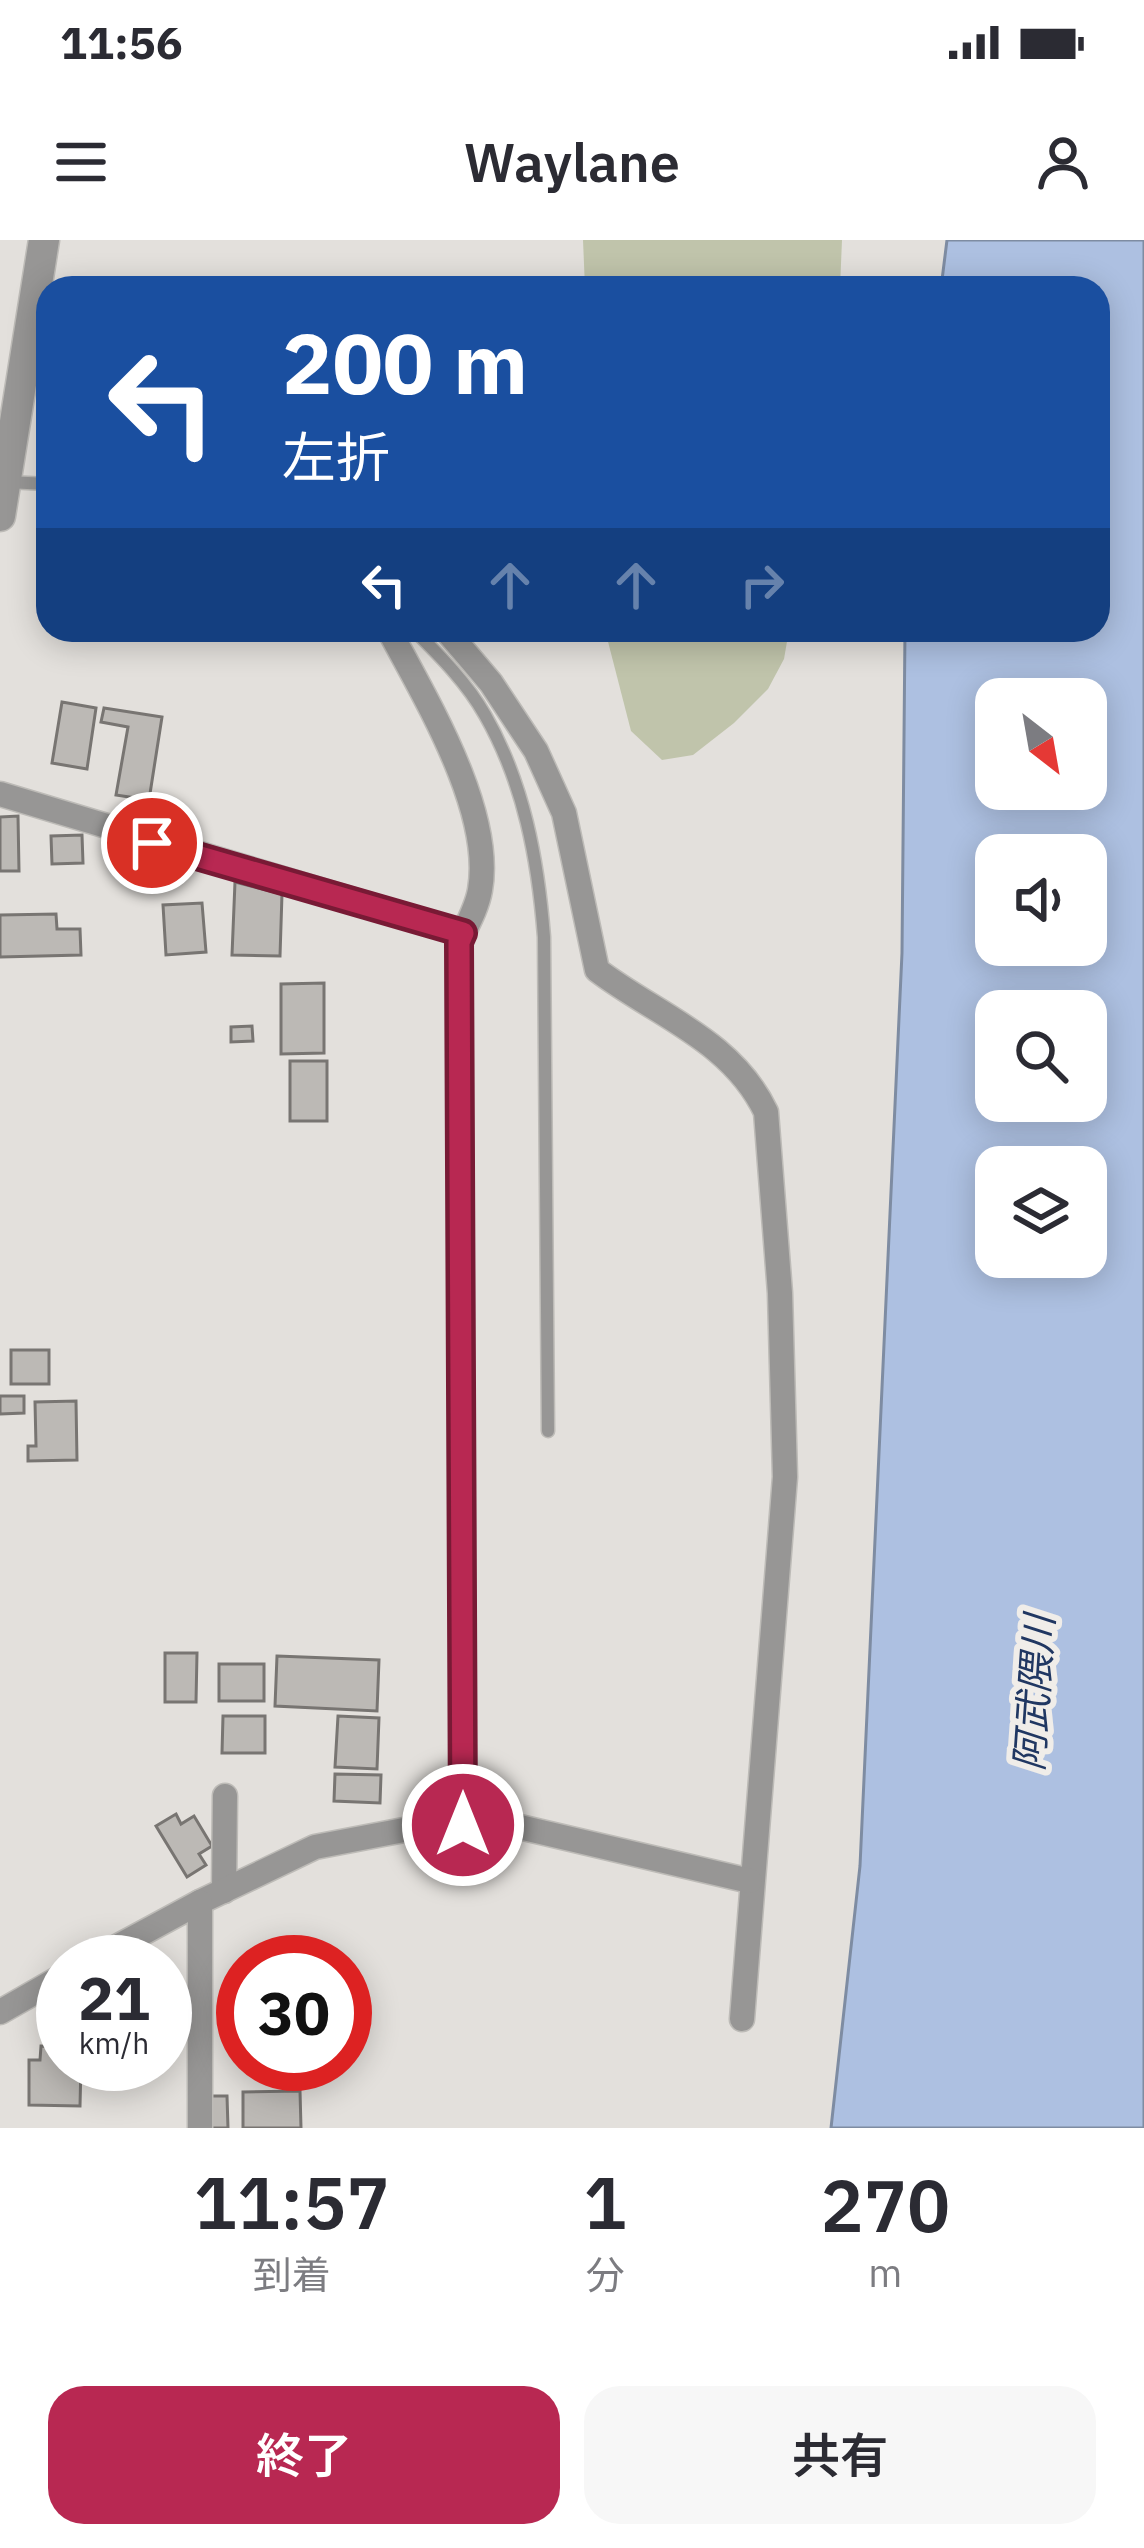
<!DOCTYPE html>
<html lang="ja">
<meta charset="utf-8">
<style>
body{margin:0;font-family:"IBM Plex Sans","Noto Sans JP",sans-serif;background:#f7f7f7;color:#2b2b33;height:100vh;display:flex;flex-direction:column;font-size:45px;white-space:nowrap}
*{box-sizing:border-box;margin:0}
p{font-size:39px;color:#7c7c81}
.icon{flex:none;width:66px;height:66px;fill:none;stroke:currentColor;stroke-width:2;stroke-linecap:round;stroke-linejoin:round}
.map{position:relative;height:1888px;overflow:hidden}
.details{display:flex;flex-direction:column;background:#fff;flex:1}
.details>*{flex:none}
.guide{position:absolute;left:36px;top:36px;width:1074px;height:366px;border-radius:36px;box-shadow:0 6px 30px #0003;background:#1a4fa0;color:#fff;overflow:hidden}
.needle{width:78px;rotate:149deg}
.tools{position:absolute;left:975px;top:438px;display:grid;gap:24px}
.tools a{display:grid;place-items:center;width:132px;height:132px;border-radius:24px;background:#fff;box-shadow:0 6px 30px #0003;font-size:60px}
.speed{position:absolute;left:36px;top:1695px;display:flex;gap:24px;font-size:60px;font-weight:700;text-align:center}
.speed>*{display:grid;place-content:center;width:156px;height:156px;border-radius:50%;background:#fff;box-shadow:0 6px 30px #0003;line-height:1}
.speed small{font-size:30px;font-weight:400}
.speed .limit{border:18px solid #d22;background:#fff;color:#111}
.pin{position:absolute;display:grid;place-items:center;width:102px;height:102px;color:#fff;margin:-51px;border:6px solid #fff;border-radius:50%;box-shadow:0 3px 12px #0007}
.me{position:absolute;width:132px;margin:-66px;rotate:0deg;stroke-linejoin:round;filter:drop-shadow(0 0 9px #0008)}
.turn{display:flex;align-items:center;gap:42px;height:252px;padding:0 48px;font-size:54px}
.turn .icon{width:156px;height:156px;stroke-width:2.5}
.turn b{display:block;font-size:84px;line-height:102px}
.lanes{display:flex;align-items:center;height:114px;padding:0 48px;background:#0003;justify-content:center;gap:60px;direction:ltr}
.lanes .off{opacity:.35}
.eta{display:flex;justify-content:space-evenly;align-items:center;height:204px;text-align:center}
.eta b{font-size:72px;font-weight:600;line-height:84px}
.button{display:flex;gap:24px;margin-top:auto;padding:24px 48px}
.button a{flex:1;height:138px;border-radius:36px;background:#b82852;color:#fff;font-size:48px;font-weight:600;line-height:138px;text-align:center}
.button a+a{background:#f7f7f7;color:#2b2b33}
.status{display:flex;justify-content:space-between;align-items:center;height:84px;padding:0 60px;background:#fff;direction:ltr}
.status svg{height:33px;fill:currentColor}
header{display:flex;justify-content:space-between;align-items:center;height:156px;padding:0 48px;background:#fff;font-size:54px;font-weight:600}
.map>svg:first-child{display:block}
.green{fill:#c0c4ab}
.water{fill:#adc0e1;stroke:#7e8ca2;stroke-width:3;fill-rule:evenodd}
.building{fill:#bcb9b5;stroke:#787572;stroke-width:3}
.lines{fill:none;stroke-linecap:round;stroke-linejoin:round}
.service-casing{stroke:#bdbbb7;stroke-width:15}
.minor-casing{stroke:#bdbbb7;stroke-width:27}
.tertiary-casing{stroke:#bdbbb7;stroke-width:33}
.service{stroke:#979695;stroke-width:12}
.minor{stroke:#979695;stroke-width:24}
.tertiary{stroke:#979695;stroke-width:30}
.route-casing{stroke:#781a35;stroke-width:30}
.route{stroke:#b82852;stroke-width:21}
.labels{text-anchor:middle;stroke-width:12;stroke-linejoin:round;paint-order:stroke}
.water-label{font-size:39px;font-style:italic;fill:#203762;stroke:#f0ede9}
</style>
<div class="status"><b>11:56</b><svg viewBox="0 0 49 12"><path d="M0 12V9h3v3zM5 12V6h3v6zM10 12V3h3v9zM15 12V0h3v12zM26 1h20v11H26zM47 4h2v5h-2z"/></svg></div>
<header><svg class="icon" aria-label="menu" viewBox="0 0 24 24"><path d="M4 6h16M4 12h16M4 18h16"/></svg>Waylane<svg class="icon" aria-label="person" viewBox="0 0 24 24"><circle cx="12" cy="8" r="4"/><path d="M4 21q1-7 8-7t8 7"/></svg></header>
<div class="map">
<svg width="1144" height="1888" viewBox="0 0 1144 1888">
<rect width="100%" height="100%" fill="#e3e0dc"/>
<g class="green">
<polygon points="583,0 842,0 840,48 585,48"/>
<polygon points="605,390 789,390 784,419 768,449 734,483 693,515 662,520 631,491"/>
</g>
<path class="water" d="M947,0H1144V1888H831L860,1626L902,713L905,390H1098V48H941ZM996,459H1086V549H996ZM996,615H1086V705H996ZM996,771H1086V861H996ZM996,927H1086V1017H996Z"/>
<g class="building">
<polygon points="62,462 96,468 87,529 52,523"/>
<polygon points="104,468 162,477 149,560 116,555 128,487 101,482"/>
<polygon points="18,576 19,631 0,631 0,577"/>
<polygon points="82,595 83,623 52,624 51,596"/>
<polygon points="235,642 282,654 280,716 232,715"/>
<polygon points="202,663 206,712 166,715 163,665"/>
<polygon points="56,674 57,689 80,689 81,715 0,717 0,675"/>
<polygon points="324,743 324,813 281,814 281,744"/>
<polygon points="252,786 253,801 231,802 231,787"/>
<rect x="290" y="821" width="37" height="60"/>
<rect x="11" y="1110" width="38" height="34"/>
<polygon points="0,1156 24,1156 24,1173 0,1174"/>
<polygon points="76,1161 77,1220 28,1221 28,1206 36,1206 35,1162"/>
<polygon points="165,1413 197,1413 196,1462 165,1462"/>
<polygon points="277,1416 379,1420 377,1471 275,1466"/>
<rect x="219" y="1424" width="45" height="37"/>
<polygon points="223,1476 265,1476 265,1513 222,1513"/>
<polygon points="338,1476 379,1478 377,1529 335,1527"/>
<polygon points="335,1534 381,1535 380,1563 334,1561"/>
<polygon points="176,1574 181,1584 194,1576 212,1606 199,1614 206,1625 187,1637 156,1586"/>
<polygon points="41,1806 63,1807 63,1824 81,1824 80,1866 29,1865 29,1820 40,1820"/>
<polygon points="300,1851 301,1888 243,1888 243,1852"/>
<polygon points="209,1856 227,1856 228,1888 210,1888"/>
</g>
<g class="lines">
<defs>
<g id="service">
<polyline points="7,242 48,244"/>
<path d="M414,390C440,416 467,443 485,475C524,543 538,620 544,697L548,1191"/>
</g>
<g id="minor">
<path d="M389,390C425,458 494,571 480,650C477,668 467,685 459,702L463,1585"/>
<path d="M446,390L491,443L536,511L564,573L597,730C656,775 732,800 766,872L780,1053L785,1237L742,1779"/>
<polyline points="0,554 463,693"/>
<polyline points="224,1651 225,1556"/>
<polyline points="200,1662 315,1607 430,1585 511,1585 750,1641"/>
<polyline points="89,1722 200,1662 200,1888"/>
<polyline points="0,1772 63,1736"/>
</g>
<polyline id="tertiary" points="0,276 44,0"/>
</defs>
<use href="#service" class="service-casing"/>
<use href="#minor" class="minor-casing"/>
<use href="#tertiary" class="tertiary-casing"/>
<use href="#service" class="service"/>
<use href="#minor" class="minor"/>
<use href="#tertiary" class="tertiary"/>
</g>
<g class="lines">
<defs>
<polyline id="route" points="152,603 463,693 459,702 463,1585"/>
</defs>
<use href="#route" class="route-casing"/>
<use href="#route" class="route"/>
</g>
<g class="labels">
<g class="water-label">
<text transform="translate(1034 1453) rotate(-86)" y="14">阿武隈川</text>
</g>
</g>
</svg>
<div class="tools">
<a><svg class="needle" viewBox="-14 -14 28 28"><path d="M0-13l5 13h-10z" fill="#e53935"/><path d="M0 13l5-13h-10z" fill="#7c7c81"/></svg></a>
<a><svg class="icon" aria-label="sound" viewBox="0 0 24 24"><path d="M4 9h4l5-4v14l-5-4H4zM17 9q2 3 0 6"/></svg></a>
<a><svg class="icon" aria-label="search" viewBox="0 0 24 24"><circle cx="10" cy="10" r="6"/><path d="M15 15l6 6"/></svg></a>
<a><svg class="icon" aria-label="layers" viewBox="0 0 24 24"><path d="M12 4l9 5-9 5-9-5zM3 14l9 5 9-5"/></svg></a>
</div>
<div class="speed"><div>21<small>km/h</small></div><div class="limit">30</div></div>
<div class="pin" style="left:152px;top:603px;background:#d93025"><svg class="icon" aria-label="arrive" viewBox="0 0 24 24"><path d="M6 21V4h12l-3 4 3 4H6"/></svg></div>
<svg class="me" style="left:463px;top:1585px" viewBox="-20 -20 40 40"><circle r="17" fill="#b82852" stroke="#fff" stroke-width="3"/><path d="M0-11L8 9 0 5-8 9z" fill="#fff"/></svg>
<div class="guide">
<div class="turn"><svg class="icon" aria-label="left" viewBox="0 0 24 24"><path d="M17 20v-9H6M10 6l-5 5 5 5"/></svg><div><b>200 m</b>左折</div></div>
<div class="lanes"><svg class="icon" aria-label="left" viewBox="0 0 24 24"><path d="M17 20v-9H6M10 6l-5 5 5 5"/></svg><svg class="icon off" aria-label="ahead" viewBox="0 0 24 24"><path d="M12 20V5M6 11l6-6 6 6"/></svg><svg class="icon off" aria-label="ahead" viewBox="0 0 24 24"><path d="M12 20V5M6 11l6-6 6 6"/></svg><svg class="icon off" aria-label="right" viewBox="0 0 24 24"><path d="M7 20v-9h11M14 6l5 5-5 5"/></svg></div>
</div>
</div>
<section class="details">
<div class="eta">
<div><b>11:57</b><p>到着</p></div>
<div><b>1</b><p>分</p></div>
<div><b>270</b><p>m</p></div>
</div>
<div class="button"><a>終了</a><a>共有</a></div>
</section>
